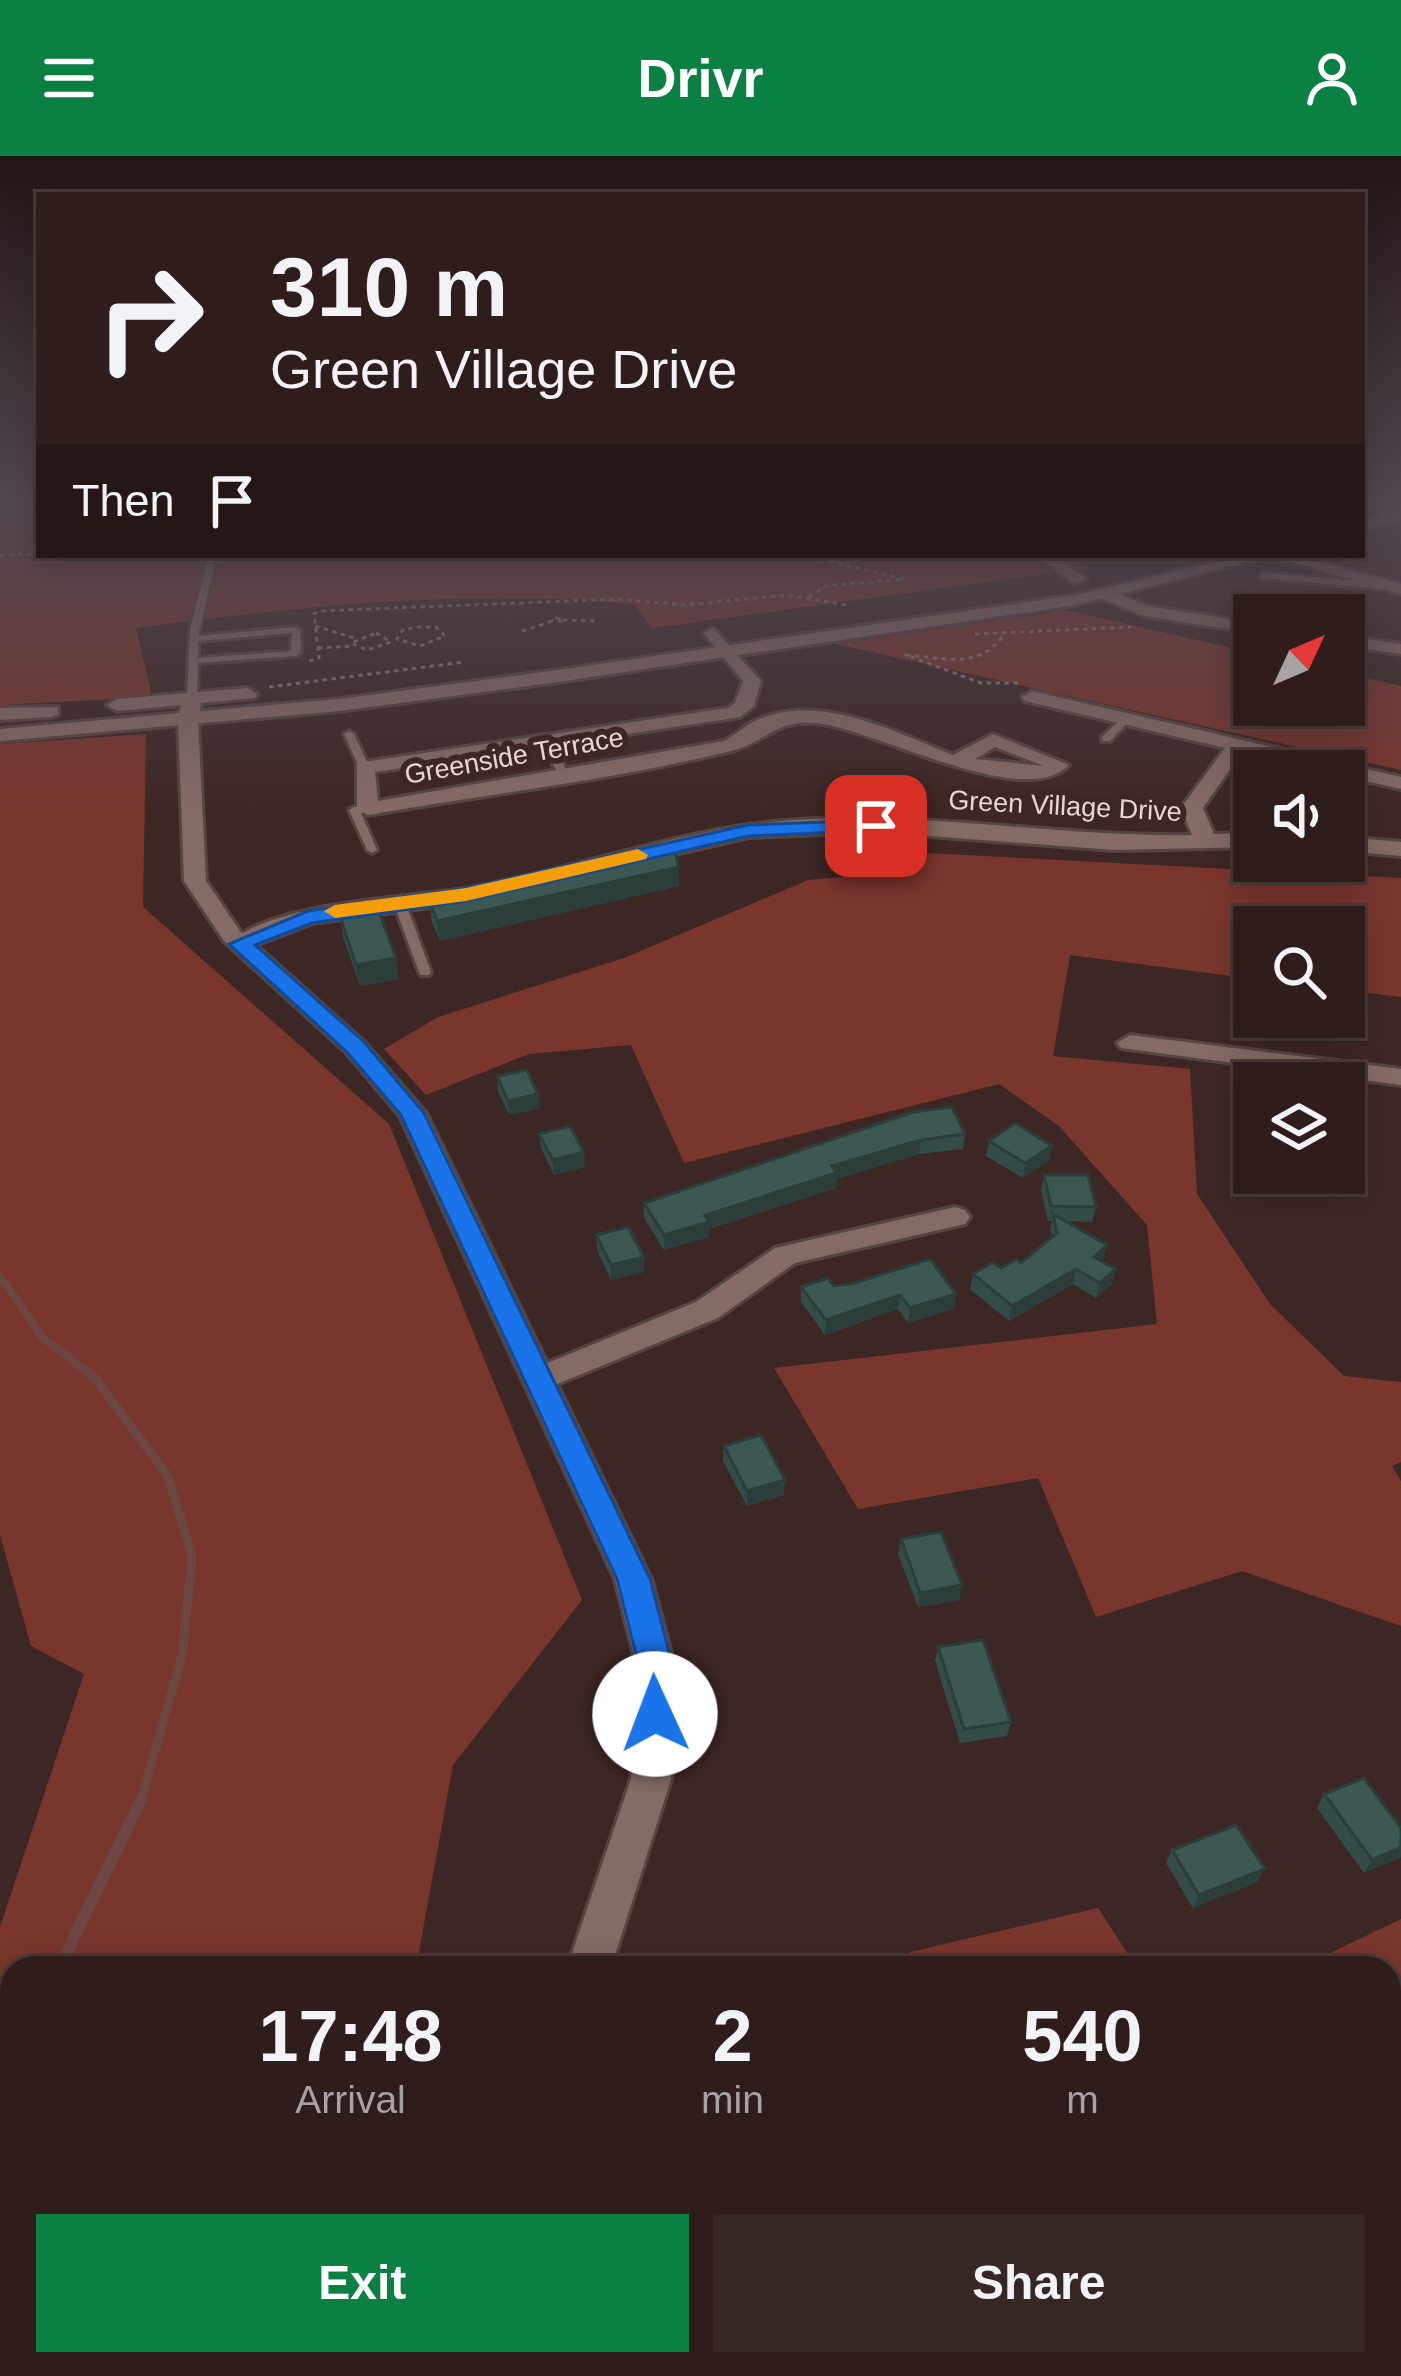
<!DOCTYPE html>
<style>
body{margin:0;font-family:Helvetica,sans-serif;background:#362624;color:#f1f3f6;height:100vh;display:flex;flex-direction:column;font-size:45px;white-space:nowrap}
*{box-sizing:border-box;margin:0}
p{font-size:39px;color:#a7a2a3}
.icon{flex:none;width:66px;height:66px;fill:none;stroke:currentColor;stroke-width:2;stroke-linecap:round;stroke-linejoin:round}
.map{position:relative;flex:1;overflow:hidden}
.panel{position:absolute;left:0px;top:1800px;width:1401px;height:420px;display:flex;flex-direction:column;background:#2e1d1b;border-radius:36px 36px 0 0;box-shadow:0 6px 30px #0003,0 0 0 3px #493b3a}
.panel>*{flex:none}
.guide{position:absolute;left:36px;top:36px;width:1329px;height:366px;border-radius:0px;box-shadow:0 6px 30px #0003,0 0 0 3px #493b3a;background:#2e1d1b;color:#f1f3f6;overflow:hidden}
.needle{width:78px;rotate:46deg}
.buttons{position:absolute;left:1233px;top:438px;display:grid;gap:24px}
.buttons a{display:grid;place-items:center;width:132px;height:132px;border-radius:0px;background:#2e1d1b;box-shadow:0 6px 30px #0003,0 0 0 3px #493b3a;font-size:60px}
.pin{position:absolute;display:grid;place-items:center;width:102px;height:102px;color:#fff;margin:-51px;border-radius:24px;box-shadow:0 6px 18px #0006}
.me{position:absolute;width:132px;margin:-66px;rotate:358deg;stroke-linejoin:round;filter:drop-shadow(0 0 9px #0008)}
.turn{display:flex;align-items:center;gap:42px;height:252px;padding:0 36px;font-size:54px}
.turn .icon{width:156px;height:156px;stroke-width:2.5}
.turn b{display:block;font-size:84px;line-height:102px}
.then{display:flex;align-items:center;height:114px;padding:0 36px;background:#0003;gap:24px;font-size:45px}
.eta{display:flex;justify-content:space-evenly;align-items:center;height:204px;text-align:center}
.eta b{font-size:72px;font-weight:600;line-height:84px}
.cta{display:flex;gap:24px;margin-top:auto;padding:24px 36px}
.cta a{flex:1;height:138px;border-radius:0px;background:#0b8043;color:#fff;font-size:48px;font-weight:600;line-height:138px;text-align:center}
.cta a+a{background:#362624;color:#f1f3f6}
header{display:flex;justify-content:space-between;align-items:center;height:156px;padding:0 36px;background:#0b8043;color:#fff;font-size:54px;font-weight:600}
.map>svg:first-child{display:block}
.green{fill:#79362d}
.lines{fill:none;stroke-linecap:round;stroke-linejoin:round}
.stream-far2{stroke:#6c4643;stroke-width:8}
.stream-far1{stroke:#6c4643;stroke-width:9}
.stream{stroke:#6c4643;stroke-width:12}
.service-casing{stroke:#564441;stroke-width:6}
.minor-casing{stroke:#564441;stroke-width:6}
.tertiary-casing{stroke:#564441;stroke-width:6}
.secondary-casing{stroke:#564441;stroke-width:6}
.path{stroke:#887572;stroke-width:3;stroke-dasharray:4.5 4.5;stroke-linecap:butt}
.service{fill:#856b66;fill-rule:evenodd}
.minor{fill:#856b66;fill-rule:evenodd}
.tertiary{fill:#856b66;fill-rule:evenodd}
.secondary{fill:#856b66;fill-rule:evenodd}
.wall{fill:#344c47}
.shaded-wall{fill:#2b3e39}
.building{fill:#3d5852;stroke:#2b3e39;stroke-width:3}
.route{fill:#1a73e8;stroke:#114b97;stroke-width:3}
.slow{fill:#f59e0b}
.labels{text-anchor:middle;stroke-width:12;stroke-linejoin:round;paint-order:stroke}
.far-street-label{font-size:27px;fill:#e6d7d4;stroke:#3d2724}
</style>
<header><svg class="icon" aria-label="menu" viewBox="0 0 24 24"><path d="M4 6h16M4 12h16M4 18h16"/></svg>Drivr<svg class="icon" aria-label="person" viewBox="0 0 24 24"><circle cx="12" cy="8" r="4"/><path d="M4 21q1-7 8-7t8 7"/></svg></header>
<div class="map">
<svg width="1401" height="2220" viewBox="0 0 1401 2220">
<rect width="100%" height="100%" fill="#3d2724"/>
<g class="green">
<path d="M0,346H39V399H1063L1090,412L652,472L633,448C467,432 301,450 136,472L152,541L0,549Z"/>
<polygon points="1066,454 1254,497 1254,549 1344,549 1344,517 1401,530 1401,614 836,488"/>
<polygon points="146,578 143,751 389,968 582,1444 453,1609 416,1812 12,1812 12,2208 393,2208 400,2220 0,2220 0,1771 84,1518 31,1490 0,1379 0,588"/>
<polygon points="889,695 1401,722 1401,841 1344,834 1344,771 1254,771 1254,823 1070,799 1053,900 1190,913 1197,1038 1270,1148 1344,1220 1401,1226 1401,1306 1392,1310 1401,1325 1401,1470 1242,1415 1096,1461 1038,1322 858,1353 774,1212 1157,1168 1147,1069 1059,970 999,928 684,1007 631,889 529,898 426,939 384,893 438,861 624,802 808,724 885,717"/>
<polygon points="1098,1752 1137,1812 918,1812 910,1796"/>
<polygon points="1401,1763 1401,2220 668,2220 664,2208 1389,2208 1389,1812 1299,1812"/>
</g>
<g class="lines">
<polyline class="stream-far2" points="0,1120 42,1181 62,1196"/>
<polyline class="stream-far1" points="58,1193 94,1221 168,1320 192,1401 182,1500 140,1647"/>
<g class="stream">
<polyline points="59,1812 141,1644"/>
<polyline points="1389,1980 1401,1977"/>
<polyline points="0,2181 12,2149"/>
<polyline points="1016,2220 1038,2208"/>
</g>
<defs>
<g id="service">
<path d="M209,399H217L198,480L296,471L300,474L301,497L296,500L198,507L197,542L192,545L187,542L190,474ZM292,477L291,495L198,502V485Z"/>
<polygon points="1264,417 1381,427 1385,430 1381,433 1261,422 1260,420"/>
<polygon points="1123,561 1131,563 1110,585 1102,585 1102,581"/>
<polygon points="349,575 354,578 369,611 368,613 359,611 344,578"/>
<polygon points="543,583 552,585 567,616 566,618 557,616 542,585"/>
<polygon points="368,650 373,653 372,655 361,657 377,694 372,697 367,694 349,654 354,651"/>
<polygon points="400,745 406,748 431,816 429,819 421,819 419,816 394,748"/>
</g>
<g id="minor">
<polygon points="1035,399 1054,399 1087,423 1073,427"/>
<polygon points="1267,399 1294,399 1401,428 1401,438"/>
<polygon points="1106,433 1148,450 1254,467 1254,477 1144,460 1100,442 1100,434"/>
<path d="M713,472L761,525L754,550L740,561L375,616L378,645L724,585C736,579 744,570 755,565C818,535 895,576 953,599L993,578L1069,609C1024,656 873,572 816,567C773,564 765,587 731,595C612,624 488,638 368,659L357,653V607L728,552L735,547L743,525L704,477ZM995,591L1044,610L975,603Z"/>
<polygon points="1344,480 1401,488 1401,498 1344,490"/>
<path d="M1032,535L1401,621V633L1344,620V615H1323L1242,596L1203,652L1214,678L1254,677V691L1114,694L876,676L749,681L467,746L313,767L240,795L228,788C270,747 405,742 464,733C559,717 652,683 748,669C894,648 1045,682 1192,679L1181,652L1225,592L1025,545L1022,541Z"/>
<polygon points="1344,681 1401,686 1401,700 1344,695"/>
<polygon points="1130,879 1401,913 1401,929 1121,892 1117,887"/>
<polygon points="955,1051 965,1054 970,1061 965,1068 795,1107 718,1162 550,1231 528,1231 523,1223 528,1215 696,1146 775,1092"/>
</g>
<g id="tertiary">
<polygon points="192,536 202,542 198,564 206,725 240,775 364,886 426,957 651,1423 676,1515 671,1623 611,1812 567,1812 631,1623 638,1515 615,1423 400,960 346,896 224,785 184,725 178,564 182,542"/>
<polygon points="574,2208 626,2208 629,2220 577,2220"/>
</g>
<g id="secondary">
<polygon points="1362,346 1371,346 1362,352"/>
<polygon points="1401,350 1401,361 1362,376 1362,365"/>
<polygon points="1246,399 1275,399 1076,449 551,527 339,555 0,585 0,573 339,543 551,515 1076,439"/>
<polygon points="248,532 257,538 255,542 117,555 107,549 117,543"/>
<polygon points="58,551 58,559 51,561 0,564 0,552"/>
</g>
</defs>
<use href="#service" class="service-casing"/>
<use href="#minor" class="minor-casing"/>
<use href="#tertiary" class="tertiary-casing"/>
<use href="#secondary" class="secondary-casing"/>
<g class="path">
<polyline points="0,399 39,398"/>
<polyline points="803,399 904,423 825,430 808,442"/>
<polygon points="556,462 562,463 563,465 550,465"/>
<polyline points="563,464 598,465"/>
<polyline points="315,470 354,482"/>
<polygon points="417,471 436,471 445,480 420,490 397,483 403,474"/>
<polyline points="522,475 550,466"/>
<polygon points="376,477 391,486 367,494 351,487"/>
<polyline points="975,478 1131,471"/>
<path d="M1002,481C978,514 941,501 906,499L981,527H1018"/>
<polyline points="318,492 353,490"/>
<polyline points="309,505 319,502 314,458 319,455 618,443 683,449 787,439 846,449"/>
<polyline points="269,531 464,506"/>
</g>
<use href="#service" class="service"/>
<use href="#minor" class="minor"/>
<use href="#tertiary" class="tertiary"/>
<use href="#secondary" class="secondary"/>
</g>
<g class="wall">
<polygon points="679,730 440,785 432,766 430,747"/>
<polygon points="340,760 399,823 360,830 343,781"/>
<polygon points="497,920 538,938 540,952 509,959 498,935"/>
<polygon points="913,956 965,978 963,993 919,998 837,1023 836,1032 709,1073 709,1081 664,1094 644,1062 644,1047"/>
<polygon points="539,978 585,1011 554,1019 541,992"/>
<polygon points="989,985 1052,990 1049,1004 1023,1022 986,1000"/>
<polygon points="1044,1019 1096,1051 1092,1066 1065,1065 1103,1104 1102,1105 1112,1128 1096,1142 1073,1128 1009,1165 970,1133 973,1118 1021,1107 1052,1081 1050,1073 1052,1065 1048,1065 1041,1034"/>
<polygon points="596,1079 644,1101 644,1116 611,1124 597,1094"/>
<polygon points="834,1130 956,1138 954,1153 908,1167 898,1153 825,1179 801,1146 801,1131"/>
<polygon points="724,1290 784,1339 747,1350 723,1305"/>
<polygon points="901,1383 962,1429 959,1444 918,1451 898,1398"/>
<polygon points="938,1491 1011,1566 1007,1580 960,1587 935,1505"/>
<polygon points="1324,1638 1401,1672 1401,1701 1364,1717 1317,1652"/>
<polygon points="1172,1694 1258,1726 1193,1752 1166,1707"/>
</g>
<g class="shaded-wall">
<polygon points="679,711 679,730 440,785 437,765"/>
<polygon points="396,802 399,823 360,830 356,809"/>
<polygon points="538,938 540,952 509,959 508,945"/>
<polygon points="921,984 919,998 837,1023 836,1032 709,1073 709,1081 664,1094 664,1079 705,1059 832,1010"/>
<polygon points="1052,990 1049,1004 1023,1022 1025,1007"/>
<polygon points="584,996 585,1011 554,1019 553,1004"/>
<polygon points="1107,1089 1103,1104 1090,1116 1094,1101"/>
<polygon points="644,1101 644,1116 611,1124 611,1109"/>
<polygon points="1076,1113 1073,1128 1009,1165 1012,1150"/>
<polygon points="1116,1113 1112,1128 1096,1142 1100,1127"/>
<polygon points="956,1138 954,1153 908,1167 910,1152"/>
<polygon points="900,1139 898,1153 825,1179 826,1164"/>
<polygon points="785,1324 784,1339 747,1350 747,1335"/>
<polygon points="962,1429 959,1444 918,1451 920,1437"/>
<polygon points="1401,1691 1401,1701 1364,1717 1372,1704"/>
<polygon points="1265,1713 1258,1726 1193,1752 1199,1739"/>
</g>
<g class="building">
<polygon points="674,692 679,711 437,765 430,747"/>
<polygon points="378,753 396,802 356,809 340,760"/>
<polygon points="527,914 538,938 508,945 497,920"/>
<polygon points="952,951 965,978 921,984 832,1010 837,1017 705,1059 709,1066 664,1079 644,1047 913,956"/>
<polygon points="1015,967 1052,990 1025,1007 989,985"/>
<polygon points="570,970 584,996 553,1004 539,978"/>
<polygon points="1044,1019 1088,1019 1096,1051 1051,1050"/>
<polygon points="1053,1058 1107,1089 1094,1101 1116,1113 1100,1127 1076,1113 1012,1150 973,1118 993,1106 1001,1112 1017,1103 1021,1107 1057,1077"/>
<polygon points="628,1071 644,1101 611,1109 596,1079"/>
<polygon points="930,1103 956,1138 910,1152 900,1139 826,1164 801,1131 828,1122 834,1130 855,1127"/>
<polygon points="761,1279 785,1324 747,1335 724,1290"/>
<polygon points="941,1376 962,1429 920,1437 901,1383"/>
<polygon points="983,1484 1011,1566 964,1573 938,1491"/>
<polygon points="1364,1622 1401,1672 1401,1691 1372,1704 1324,1638"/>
<polygon points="1236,1669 1265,1713 1199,1739 1172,1694"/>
</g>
<linearGradient id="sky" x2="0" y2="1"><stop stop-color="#221514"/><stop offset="0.53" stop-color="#514750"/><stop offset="1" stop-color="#514750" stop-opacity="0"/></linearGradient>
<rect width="1401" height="657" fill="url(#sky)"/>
<polygon class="route" points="876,664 883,665 883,674 748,680 466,745 312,767 255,789 364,886 424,957 650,1423 674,1515 667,1570 655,1574 642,1570 637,1558 640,1515 617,1423 401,959 347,896 229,788 308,755 466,732 748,669"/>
<polygon class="slow" points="638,693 648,699 646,703 466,745 335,762 324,755 335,749 466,732"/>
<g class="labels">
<g class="far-street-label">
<text transform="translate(514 600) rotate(-10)" y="9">Greenside Terrace</text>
<text transform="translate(1065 650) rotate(3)" y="9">Green Village Drive</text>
</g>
</g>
</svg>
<div class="buttons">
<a><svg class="needle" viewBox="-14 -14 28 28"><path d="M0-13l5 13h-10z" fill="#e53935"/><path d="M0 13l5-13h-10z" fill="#a7a2a3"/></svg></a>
<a><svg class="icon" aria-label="sound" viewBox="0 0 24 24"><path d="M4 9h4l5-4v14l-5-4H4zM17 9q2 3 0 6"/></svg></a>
<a><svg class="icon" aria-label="search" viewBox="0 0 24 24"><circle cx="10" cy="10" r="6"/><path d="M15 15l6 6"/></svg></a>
<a><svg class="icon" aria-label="layers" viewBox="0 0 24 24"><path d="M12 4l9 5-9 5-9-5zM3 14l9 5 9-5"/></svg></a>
</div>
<div class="pin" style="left:876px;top:670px;background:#d93025"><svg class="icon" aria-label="arrive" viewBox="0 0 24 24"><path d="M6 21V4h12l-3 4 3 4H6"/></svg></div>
<svg class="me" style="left:655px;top:1558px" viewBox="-20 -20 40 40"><circle r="19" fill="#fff"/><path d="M0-13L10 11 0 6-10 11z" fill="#1a73e8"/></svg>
<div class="guide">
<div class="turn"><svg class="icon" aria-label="right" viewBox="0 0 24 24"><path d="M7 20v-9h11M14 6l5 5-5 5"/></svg><div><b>310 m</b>Green Village Drive</div></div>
<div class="then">Then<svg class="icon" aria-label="arrive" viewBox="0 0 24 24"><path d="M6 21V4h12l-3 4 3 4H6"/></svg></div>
</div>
<section class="panel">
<div class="eta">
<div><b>17:48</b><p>Arrival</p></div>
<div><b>2</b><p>min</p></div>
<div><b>540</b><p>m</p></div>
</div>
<div class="cta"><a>Exit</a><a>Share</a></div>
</section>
</div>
